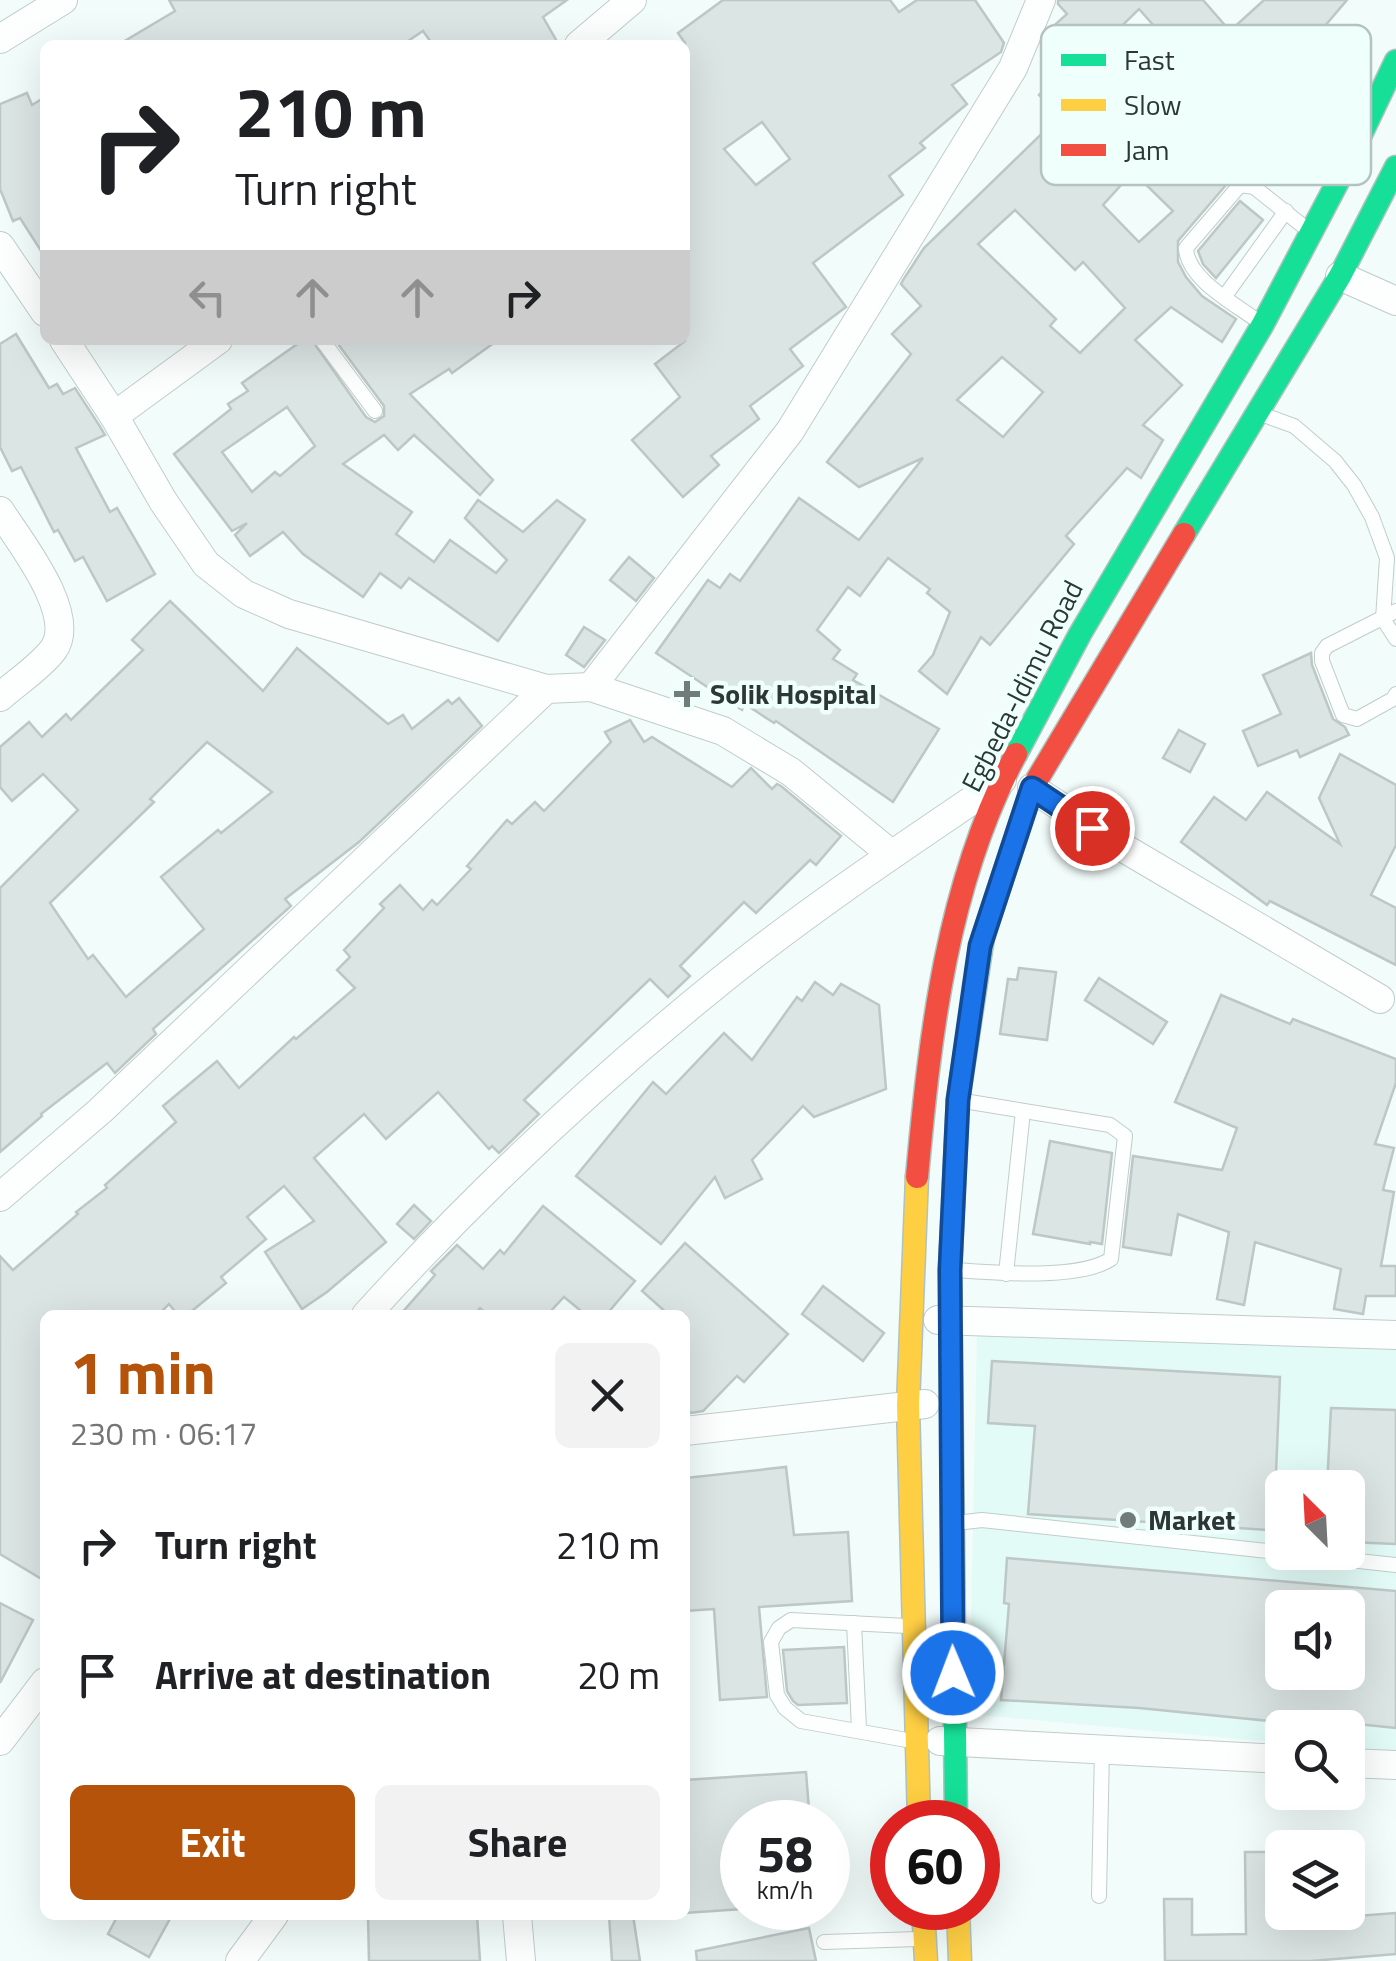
<!DOCTYPE html>
<meta charset="utf-8">
<style>
body{margin:0;font-family:"Titillium Web",sans-serif;background:#f2f2f2;color:#202124;height:100vh;display:flex;flex-direction:column;font-size:38px;white-space:nowrap}
*{box-sizing:border-box;margin:0}
p{font-size:32px;color:#757577}
.icon{flex:none;width:55px;height:55px;fill:none;stroke:currentColor;stroke-width:2;stroke-linecap:round;stroke-linejoin:round}
.map{position:relative;flex:1;overflow:hidden}
.drawer{position:absolute;left:40px;top:1310px;width:650px;height:610px;display:flex;flex-direction:column;background:#fff;border-radius:15px;box-shadow:0 10px 40px #0002}
.drawer>*{flex:none}
.top-card{position:absolute;left:40px;top:40px;width:650px;height:305px;border-radius:15px;box-shadow:0 10px 40px #0002;background:#fff;color:#202124;overflow:hidden}
.needle{width:65px;rotate:336deg}
.tools{position:absolute;left:1265px;top:1470px;display:grid;gap:20px}
.tools a{display:grid;place-items:center;width:100px;height:100px;border-radius:15px;background:#fff;box-shadow:0 10px 40px #0002;font-size:50px}
.speed{position:absolute;left:720px;top:1800px;display:flex;gap:20px;font-size:50px;font-weight:700;text-align:center}
.speed>*{display:grid;place-content:center;width:130px;height:130px;border-radius:50%;background:#fff;box-shadow:0 10px 40px #0002;line-height:1}
.speed small{font-size:25px;font-weight:400}
.speed .limit{border:15px solid #d22;background:#fff;color:#111}
.pin{position:absolute;display:grid;place-items:center;width:85px;height:85px;color:#fff;margin:-42px;border:5px solid #fff;border-radius:50%;box-shadow:0 2px 10px #0007}
.me{position:absolute;width:110px;margin:-55px;rotate:359deg;stroke-linejoin:round;filter:drop-shadow(0 0 8px #0008)}
.turn{display:flex;align-items:center;gap:35px;height:210px;padding:0 30px;font-size:45px}
.turn .icon{width:130px;height:130px;stroke-width:2.5}
.turn b{display:block;font-size:70px;line-height:85px}
.lanes{display:flex;align-items:center;height:95px;padding:0 30px;background:#0003;justify-content:center;gap:50px;direction:ltr}
.lanes .off{opacity:.35}
.round{display:grid;place-items:center;flex:none;width:105px;height:105px;border-radius:15px;background:#f2f2f2}
.headline{display:flex;align-items:center;justify-content:space-between;height:170px;padding:0 30px}
h1{font-size:60px;font-weight:700;line-height:75px;color:#b45309}
.action{display:flex;gap:20px;margin-top:auto;padding:20px 30px}
.action a{flex:1;height:115px;border-radius:15px;background:#b45309;color:#fff;font-size:40px;font-weight:700;line-height:115px;text-align:center}
.action a+a{background:#f2f2f2;color:#202124}
ul{padding:0;list-style:none}
li{display:flex;align-items:center;gap:30px;height:130px;padding:0 30px}
li div{flex:1}
li b{display:block;font-size:38px}
li em{font-style:normal}
.map>svg:first-child{display:block}
.built{fill:#e2fbf6;fill-rule:evenodd}
.building{fill:#dbe5e3;stroke:#bdc7c5;stroke-width:2.5;fill-rule:evenodd}
.lines{fill:none;stroke-linecap:round;stroke-linejoin:round}
.lane-casing{stroke:#c2ccca;stroke-width:16}
.street-casing{stroke:#c2ccca;stroke-width:30}
.fast-casing{stroke:#afc2bf;stroke-width:25}
.slow-casing{stroke:#afc2bf;stroke-width:25}
.jam-casing{stroke:#afc2bf;stroke-width:25}
.lane{stroke:#fdfffe;stroke-width:14}
.street{stroke:#fdfffe;stroke-width:28}
.fast{stroke:#16e098;stroke-width:22}
.slow{stroke:#ffcf43;stroke-width:22}
.jam{stroke:#f24e42;stroke-width:22}
.route-casing{stroke:#114b97;stroke-width:25}
.route{stroke:#1a73e8;stroke-width:18}
.poi-dot{fill:#717b79;stroke:#effffc;stroke-width:4}
.labels{text-anchor:middle;stroke-width:9;stroke-linejoin:round;paint-order:stroke}
.street-label{font-size:28px;fill:#2c3634;stroke:#effffc}
.poi-label{font-size:28px;font-weight:bold;fill:#2c3634;stroke:#effffc;text-anchor:start}
.key{fill:#effffc;stroke:#b4c3c0;stroke-width:2.5}
.key-label{font-size:28px;fill:#2c3634}
</style>
<div class="map">
<svg width="1396" height="1961" viewBox="0 0 1396 1961">
<rect width="100%" height="100%" fill="#f2fcfa"/>
<path class="built" d="M977,1331L1396,1344V1753L1348,1749V1728H1282V1743L969,1714ZM1282,1488H1348V1552H1282ZM1282,1608H1348V1672H1282Z"/>
<g class="building">
<polygon points="169,0 567,0 543,17 559,45 433,45 423,31 402,45 118,45 175,11"/>
<path d="M723,0H890L899,12L917,0H975L1004,43L1001,52L952,85L967,104L920,143L925,148L889,176L903,195L813,263L846,307L790,349L803,366L750,406L759,419L711,456L719,465L683,497L632,440L680,397L655,364L685,341V43L678,33ZM762,122L790,159L756,185L724,149Z"/>
<path d="M1058,0H1203L1230,31L1264,0H1347L1324,27L1327,31L1303,53L1329,81L1324,86L1340,101L1270,167L1258,154L1232,178L1178,241V262L1186,277L1202,296L1236,319L1222,342L1171,307L1135,340L1182,385L1143,425L1163,440L1141,478L1127,468L1066,536L1074,544L990,645L981,637L947,694L919,671L933,655L950,612L927,593L930,589L888,558L860,596L848,587L817,630L840,650L833,659L857,674L853,680L939,729L893,802L776,721L774,723L745,704L742,710L656,653L708,580L720,588L730,574L740,581L799,498L859,540L923,458L859,487L827,462L911,354L892,334L921,306L901,284L903,280L924,248L1061,115L1039,95L1070,63L1171,156L1216,111L1190,83L1198,76L1139,9L1099,48L1105,55L1086,73L1049,30L1067,14L1058,4ZM1133,172L1173,211L1139,242L1103,205ZM1015,210L1075,270L1083,262L1125,308L1080,353L1050,326L1056,319L978,244ZM1002,357L1043,392L1003,437L957,400Z"/>
<polygon points="27,93 32,105 45,97 45,257 20,218 13,221 0,189 0,104"/>
<polygon points="1240,201 1263,220 1216,278 1203,264 1198,251"/>
<polygon points="16,334 49,388 57,384 63,394 75,388 99,425 105,435 76,448 110,512 117,508 155,574 107,601 83,557 75,561 58,530 54,532 21,467 12,471 0,447 0,344"/>
<path d="M303,340H312L366,417L375,422L384,416V406L335,340H498L452,373L449,369L410,394L493,480L480,495L414,435L398,450L384,435L343,464L412,512L396,534L434,562L450,540L496,573L507,560L465,518L478,500L523,532L557,500L585,520L498,641L409,578L401,588L380,573L363,597L303,554L283,532L250,556L235,535L247,523L232,531L174,454L231,409L228,404L248,391L242,383ZM287,407L315,446L280,476L275,472L252,492L222,452Z"/>
<polygon points="629,557 654,578 636,601 610,580"/>
<path d="M170,601L263,691L297,648L388,724L403,715L412,729L448,700L452,704L459,698L482,726L359,842L285,899L291,906L153,1029L156,1034L115,1073L107,1063L41,1114L42,1116L0,1152V888L78,810L43,774L12,801L0,787V747L29,722L42,737L66,714L71,720L143,650L132,640ZM207,742L272,792L221,833L218,830L161,877L204,929L126,997L93,955L88,959L50,903L154,802L150,799Z"/>
<polygon points="584,627 605,640 584,667 566,655"/>
<polygon points="1311,653 1312,665 1333,719 1345,727 1349,735 1300,757 1297,750 1258,766 1243,731 1281,714 1263,675"/>
<polygon points="630,720 644,742 652,737 732,787 751,768 772,789 777,784 781,786 841,836 816,865 810,860 756,913 744,902 680,966 690,976 668,997 650,979 524,1100 539,1114 499,1153 492,1146 489,1149 438,1092 386,1139 364,1114 314,1158 386,1242 327,1292 302,1309 265,1252 314,1221 284,1186 247,1217 266,1239 221,1277 226,1283 187,1315 178,1315 169,1304 158,1315 45,1315 45,1581 0,1554 0,1256 13,1270 78,1214 76,1212 107,1188 105,1185 176,1122 163,1106 217,1061 239,1088 294,1037 296,1039 355,988 337,970 350,957 344,950 384,908 380,904 400,885 423,910 432,900 437,905 471,869 467,866 507,820 512,824 535,802 544,811 611,742 605,732"/>
<polygon points="1179,730 1205,744 1190,772 1163,758"/>
<polygon points="1340,754 1396,785 1396,845 1371,895 1396,908 1396,965 1270,901 1267,905 1181,842 1214,797 1246,820 1267,792 1340,844 1319,798"/>
<polygon points="1019,968 1056,972 1047,1040 1000,1034 1008,979 1017,980"/>
<polygon points="1099,978 1167,1022 1153,1044 1085,1000"/>
<polygon points="815,982 833,995 841,984 879,1005 886,1089 814,1117 803,1106 752,1160 762,1179 725,1198 715,1177 661,1244 576,1176 653,1082 666,1094 724,1033 752,1060 797,997 802,1001"/>
<polygon points="1221,995 1290,1024 1293,1019 1396,1059 1396,1083 1375,1144 1394,1148 1383,1190 1394,1192 1381,1266 1396,1266 1396,1296 1366,1296 1363,1314 1334,1309 1341,1269 1255,1242 1244,1305 1217,1299 1229,1232 1178,1214 1171,1255 1123,1247 1133,1156 1222,1170 1237,1128 1175,1102"/>
<polygon points="1050,1141 1112,1153 1102,1244 1090,1242 1090,1244 1033,1234"/>
<polygon points="414,1205 431,1221 414,1239 397,1224"/>
<polygon points="543,1206 635,1281 606,1315 586,1315 564,1297 547,1315 488,1315 480,1308 474,1315 400,1315 435,1275 431,1271 457,1245 483,1269 500,1250 504,1254"/>
<polygon points="685,1243 788,1334 744,1382 737,1376 703,1411 691,1413 685,1407 685,1315 669,1315 642,1291"/>
<polygon points="823,1286 884,1333 863,1361 802,1314"/>
<polygon points="992,1361 1280,1377 1275,1497 1282,1498 1282,1531 1028,1514 1035,1426 988,1423"/>
<polygon points="1331,1408 1396,1410 1396,1544 1348,1542 1348,1488 1327,1488"/>
<polygon points="786,1467 794,1535 848,1532 852,1601 759,1607 767,1697 720,1700 714,1609 685,1611 685,1478"/>
<path d="M1007,1558L1396,1591V1728L1270,1715V1721L1139,1708L1001,1700L1009,1604L1004,1603ZM1282,1608H1348V1672H1282Z"/>
<polygon points="0,1603 33,1620 0,1683"/>
<polygon points="844,1647 847,1703 798,1705 793,1701 787,1691 783,1650"/>
<polygon points="806,1772 810,1822 742,1822 742,1909 685,1913 685,1780"/>
<polygon points="1245,1852 1282,1852 1282,1912 1344,1912 1344,1917 1396,1913 1396,1954 1311,1961 1165,1961 1164,1899 1192,1899 1192,1935 1246,1934"/>
<polygon points="118,1915 172,1915 149,1957 108,1934"/>
<polygon points="368,1915 477,1915 480,1961 369,1961"/>
<polygon points="609,1915 633,1915 640,1961 612,1961"/>
<polygon points="809,1928 816,1961 697,1961 696,1951"/>
</g>
<g class="lines">
<defs>
<g id="lane">
<polyline points="1225,296 1286,211"/>
<path d="M1258,321C1235,304 1187,279 1186,248L1240,185L1254,187L1308,230"/>
<polyline points="322,340 375,411"/>
<polyline points="1264,415 1294,426 1335,461 1354,485 1372,517 1387,558 1383,619 1396,639"/>
<polyline points="1396,611 1327,646 1322,653 1322,661 1343,715 1357,719 1393,699 1396,694"/>
<path d="M956,1270C996,1273 1079,1280 1111,1259L1125,1136L1110,1125L964,1101"/>
<polyline points="1006,1274 1023,1111"/>
<polyline points="956,1523 982,1520 1396,1565"/>
<polyline points="854,1623 859,1729"/>
<polyline points="907,1626 791,1620 779,1628 771,1642 777,1695 785,1708 801,1721 912,1741"/>
<polyline points="1099,1896 1102,1749"/>
<polyline points="824,1942 918,1939"/>
</g>
<g id="street">
<polyline points="0,39 63,0"/>
<polyline points="579,45 632,0"/>
<polyline points="0,246 45,312"/>
<polyline points="1340,276 1396,301"/>
<polyline points="64,340 114,416 163,501 206,564 244,594 289,614 546,689 591,687 723,731 791,772 891,854"/>
<polyline points="114,416 218,340"/>
<path d="M0,511C19,541 79,615 53,650C39,668 17,682 0,697"/>
<polyline points="591,687 790,431 1013,68 1041,0"/>
<polyline points="1032,788 1122,847 1380,999"/>
<polyline points="0,1197 100,1111 546,689"/>
<path d="M366,1315C474,1196 593,1084 718,983C808,910 906,845 1002,780"/>
<polyline points="938,1320 1396,1335"/>
<polyline points="685,1431 925,1404"/>
<polyline points="0,1741 45,1682"/>
<polyline points="940,1741 1282,1759"/>
<polyline points="1348,1763 1396,1765"/>
<polyline points="517,1915 521,1961"/>
<polyline points="240,1961 274,1915"/>
</g>
<g id="fast">
<polyline points="1184,534 1340,276 1396,167"/>
<polyline points="1016,754 1080,634 1263,324 1344,170 1396,61"/>
<polyline points="956,1822 950,1270 958,1100 983,937"/>
</g>
<g id="slow">
<polyline points="917,1177 908,1405 919,1822"/>
<polyline points="923,1908 926,1961"/>
<polyline points="958,1908 960,1961"/>
</g>
<g id="jam">
<polyline points="983,937 1032,788 1184,534"/>
<path d="M917,1177C930,1034 947,883 1016,754"/>
</g>
</defs>
<use href="#lane" class="lane-casing"/>
<use href="#street" class="street-casing"/>
<use href="#fast" class="fast-casing"/>
<use href="#slow" class="slow-casing"/>
<use href="#jam" class="jam-casing"/>
<use href="#lane" class="lane"/>
<use href="#street" class="street"/>
<use href="#fast" class="fast"/>
<use href="#slow" class="slow"/>
<use href="#jam" class="jam"/>
</g>
<g class="lines">
<defs>
<polyline id="route" points="953,1673 950,1270 958,1100 980,946 1032,788 1092,828"/>
</defs>
<use href="#route" class="route-casing"/>
<use href="#route" class="route"/>
</g>
<g class="poi-dot">
<path d="M682 679h10v10h10v10h-10v10h-10v-10h-10v-10h10z"/>
<circle cx="1128" cy="1520" r="10"/>
</g>
<g class="labels">
<g class="street-label">
<text transform="translate(1022 686) rotate(-63)" y="10">Egbeda-Idimu Road</text>
</g>
<g class="poi-label">
<text x="710" y="704">Solik Hospital</text>
<text x="1148" y="1530">Market</text>
</g>
</g>
<rect x="1041" y="25" width="330" height="160" rx="15" class="key"/>
<rect x="1061" y="54" width="45" height="12" fill="#16e098"/>
<rect x="1061" y="99" width="45" height="12" fill="#ffcf43"/>
<rect x="1061" y="144" width="45" height="12" fill="#f24e42"/>
<g class="key-label">
<text x="1124" y="70">Fast</text>
<text x="1124" y="115">Slow</text>
<text x="1124" y="160">Jam</text>
</g>
</svg>
<div class="tools">
<a><svg class="needle" viewBox="-14 -14 28 28"><path d="M0-13l5 13h-10z" fill="#e53935"/><path d="M0 13l5-13h-10z" fill="#757577"/></svg></a>
<a><svg class="icon" aria-label="sound" viewBox="0 0 24 24"><path d="M4 9h4l5-4v14l-5-4H4zM17 9q2 3 0 6"/></svg></a>
<a><svg class="icon" aria-label="search" viewBox="0 0 24 24"><circle cx="10" cy="10" r="6"/><path d="M15 15l6 6"/></svg></a>
<a><svg class="icon" aria-label="layers" viewBox="0 0 24 24"><path d="M12 4l9 5-9 5-9-5zM3 14l9 5 9-5"/></svg></a>
</div>
<div class="speed"><div>58<small>km/h</small></div><div class="limit">60</div></div>
<div class="pin" style="left:1092px;top:828px;background:#d93025"><svg class="icon" aria-label="arrive" viewBox="0 0 24 24"><path d="M6 21V4h12l-3 4 3 4H6"/></svg></div>
<svg class="me" style="left:953px;top:1673px" viewBox="-20 -20 40 40"><circle r="17" fill="#1a73e8" stroke="#fff" stroke-width="3"/><path d="M0-11L8 9 0 5-8 9z" fill="#fff"/></svg>
<div class="top-card">
<div class="turn"><svg class="icon" aria-label="right" viewBox="0 0 24 24"><path d="M7 20v-9h11M14 6l5 5-5 5"/></svg><div><b>210 m</b>Turn right</div></div>
<div class="lanes"><svg class="icon off" aria-label="left" viewBox="0 0 24 24"><path d="M17 20v-9H6M10 6l-5 5 5 5"/></svg><svg class="icon off" aria-label="ahead" viewBox="0 0 24 24"><path d="M12 20V5M6 11l6-6 6 6"/></svg><svg class="icon off" aria-label="ahead" viewBox="0 0 24 24"><path d="M12 20V5M6 11l6-6 6 6"/></svg><svg class="icon" aria-label="right" viewBox="0 0 24 24"><path d="M7 20v-9h11M14 6l5 5-5 5"/></svg></div>
</div>
<section class="drawer">
<div class="headline"><div><h1>1 min</h1><p>230 m · 06:17</p></div><a class="round"><svg class="icon" aria-label="close" viewBox="0 0 24 24"><path d="M6 6l12 12M18 6L6 18"/></svg></a></div>
<ul>
<li><svg class="icon" aria-label="right" viewBox="0 0 24 24"><path d="M7 20v-9h11M14 6l5 5-5 5"/></svg><div><b>Turn right</b></div><em>210 m</em></li>
<li><svg class="icon" aria-label="arrive" viewBox="0 0 24 24"><path d="M6 21V4h12l-3 4 3 4H6"/></svg><div><b>Arrive at destination</b></div><em>20 m</em></li>
</ul>
<div class="action"><a>Exit</a><a>Share</a></div>
</section>
</div>
